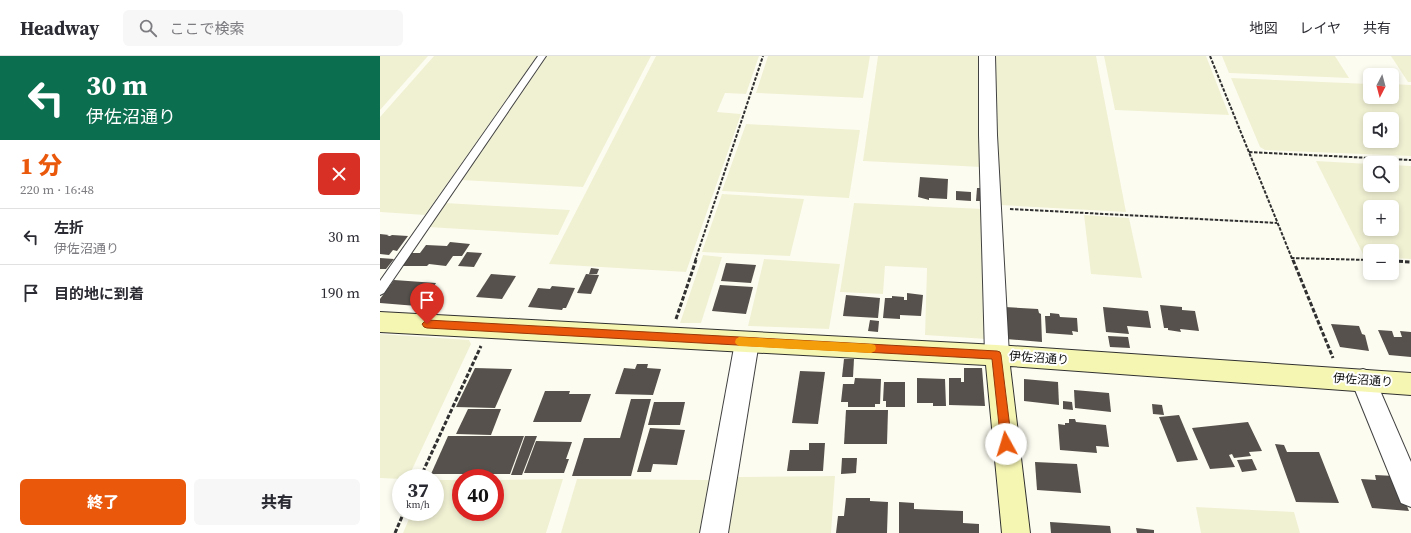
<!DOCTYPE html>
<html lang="ja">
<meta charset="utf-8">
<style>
body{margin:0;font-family:"Source Serif 4","Noto Sans JP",serif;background:#f7f7f7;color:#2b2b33;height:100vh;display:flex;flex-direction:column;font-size:15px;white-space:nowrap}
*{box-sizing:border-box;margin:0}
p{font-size:13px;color:#7c7c81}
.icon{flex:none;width:22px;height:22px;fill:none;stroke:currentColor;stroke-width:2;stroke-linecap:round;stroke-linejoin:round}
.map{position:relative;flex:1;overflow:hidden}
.side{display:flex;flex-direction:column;background:#fff;width:380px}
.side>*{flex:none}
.guide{background:#0b6e4f;color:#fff;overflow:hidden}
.needle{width:26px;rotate:186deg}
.buttons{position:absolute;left:983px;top:12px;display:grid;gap:8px}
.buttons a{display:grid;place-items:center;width:36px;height:36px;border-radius:6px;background:#fff;box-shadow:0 2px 6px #0003;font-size:20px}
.speed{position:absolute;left:12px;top:413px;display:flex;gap:8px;font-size:20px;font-weight:700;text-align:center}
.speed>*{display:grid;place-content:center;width:52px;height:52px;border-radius:50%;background:#fff;box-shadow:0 2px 6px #0003;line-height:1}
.speed small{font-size:10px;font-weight:400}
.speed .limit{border:6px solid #d22;background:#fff;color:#111}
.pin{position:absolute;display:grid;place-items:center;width:34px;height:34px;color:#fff;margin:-41px -17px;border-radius:50% 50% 50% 0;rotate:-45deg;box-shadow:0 0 4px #0007}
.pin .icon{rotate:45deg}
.me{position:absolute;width:44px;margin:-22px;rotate:354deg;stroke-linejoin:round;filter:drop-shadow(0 0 3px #0008)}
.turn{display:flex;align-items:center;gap:14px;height:84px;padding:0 20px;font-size:18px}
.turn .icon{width:52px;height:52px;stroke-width:2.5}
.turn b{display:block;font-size:28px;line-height:34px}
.round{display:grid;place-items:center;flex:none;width:42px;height:42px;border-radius:6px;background:#f7f7f7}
.headline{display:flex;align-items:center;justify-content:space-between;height:68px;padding:0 20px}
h1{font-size:24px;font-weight:800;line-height:30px;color:#ea580c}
.button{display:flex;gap:8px;margin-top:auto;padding:8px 20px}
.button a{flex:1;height:46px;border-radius:6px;background:#ea580c;color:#fff;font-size:16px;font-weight:800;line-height:46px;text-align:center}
.button a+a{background:#f7f7f7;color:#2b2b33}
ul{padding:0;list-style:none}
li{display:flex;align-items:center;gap:12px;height:56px;padding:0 20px;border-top:1px solid #e1e1e2}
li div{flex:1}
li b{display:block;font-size:15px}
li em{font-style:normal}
header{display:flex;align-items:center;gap:24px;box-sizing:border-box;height:56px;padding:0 20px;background:#fff;border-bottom:1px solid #e1e1e2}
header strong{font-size:19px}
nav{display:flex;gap:22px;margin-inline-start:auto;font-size:14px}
.search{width:280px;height:36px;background:#f7f7f7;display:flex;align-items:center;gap:10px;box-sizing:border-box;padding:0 14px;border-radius:6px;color:#7c7c81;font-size:15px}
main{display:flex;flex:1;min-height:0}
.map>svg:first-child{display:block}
.farmland{fill:#f0f1d3;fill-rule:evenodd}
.building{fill:#56514c}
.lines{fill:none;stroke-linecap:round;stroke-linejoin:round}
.lane-casing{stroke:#414141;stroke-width:2}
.street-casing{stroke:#414141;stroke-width:2}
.secondary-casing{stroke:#303030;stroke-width:2}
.path-far1{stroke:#303030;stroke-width:2;stroke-dasharray:3.5 1.5;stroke-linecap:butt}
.path{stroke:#303030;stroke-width:3;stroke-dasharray:4.5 2;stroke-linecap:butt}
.lane{fill:#fff;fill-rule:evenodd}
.street{fill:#fff;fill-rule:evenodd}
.secondary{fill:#f6f6b3;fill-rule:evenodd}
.route{fill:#ea580c;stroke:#983908}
.slow{fill:#f59e0b}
.labels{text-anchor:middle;stroke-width:4;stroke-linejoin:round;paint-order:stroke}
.street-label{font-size:12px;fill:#0e0e0e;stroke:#fff}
</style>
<header>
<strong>Headway</strong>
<div class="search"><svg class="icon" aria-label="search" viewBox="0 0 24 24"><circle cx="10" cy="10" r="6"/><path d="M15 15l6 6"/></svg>ここで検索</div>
<nav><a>地図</a><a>レイヤ</a><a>共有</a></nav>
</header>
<main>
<section class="side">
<div class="guide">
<div class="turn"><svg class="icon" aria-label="left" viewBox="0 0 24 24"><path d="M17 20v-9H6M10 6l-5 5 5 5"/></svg><div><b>30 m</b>伊佐沼通り</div></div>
</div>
<div class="headline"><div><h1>1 分</h1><p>220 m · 16:48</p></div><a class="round" style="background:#d93025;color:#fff"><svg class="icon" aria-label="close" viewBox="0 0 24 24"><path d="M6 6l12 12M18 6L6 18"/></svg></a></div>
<ul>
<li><svg class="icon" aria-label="left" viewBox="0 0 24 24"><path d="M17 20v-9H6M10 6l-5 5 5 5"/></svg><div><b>左折</b><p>伊佐沼通り</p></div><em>30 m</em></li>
<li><svg class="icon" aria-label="arrive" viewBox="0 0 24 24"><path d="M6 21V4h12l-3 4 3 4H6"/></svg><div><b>目的地に到着</b></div><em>190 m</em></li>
</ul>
<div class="button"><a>終了</a><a>共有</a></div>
</section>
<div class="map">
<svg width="1031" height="477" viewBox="0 0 1031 477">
<rect width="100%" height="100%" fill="#fdfcf1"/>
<g class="farmland">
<polygon points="0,0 48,0 0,54"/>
<polygon points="54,0 157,0 45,159 0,156 0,61"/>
<polygon points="167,0 271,0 203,131 81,124"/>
<polygon points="276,0 379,0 366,38 345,37 337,56 361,58 306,216 169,208"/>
<polygon points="388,0 490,0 483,42 376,37"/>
<polygon points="498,0 598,0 601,111 483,105"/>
<polygon points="615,0 716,0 746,156 620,149"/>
<polygon points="724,0 826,0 849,59 735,54"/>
<polygon points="842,0 955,0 969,22 849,17"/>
<polygon points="1011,0 1031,0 1031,26 1028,26"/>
<path d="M851,22L990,28V41H1012V28L1031,29V100L885,94L880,91ZM990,63H1012V85H990Z"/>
<polygon points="366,68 480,74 469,142 342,135"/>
<path d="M936,105L990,108V129H1012V109L1031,110V203L1012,202V195H990V201L984,200ZM990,151H1012V173H990Z"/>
<polygon points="342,138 424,143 410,200 322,196"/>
<polygon points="65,147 190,154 178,179 48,171"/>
<polygon points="474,147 604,153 606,283 545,279 547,212 505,210 503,238 460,236"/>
<polygon points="704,159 749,162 762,222 711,218"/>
<polygon points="323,199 342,201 321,267 300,267"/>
<polygon points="384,203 460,208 449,273 368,270"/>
<polygon points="0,278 89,284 91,288 28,422 21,422 21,423 0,422"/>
<polygon points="455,420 451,477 348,477 356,421"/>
<polygon points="183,423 166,477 23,477 32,456 55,456 55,424 81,424 81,456 115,456 115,424"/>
<polygon points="197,423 330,424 322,477 181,477"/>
<polygon points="816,451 914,456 920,477 821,477"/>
</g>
<g class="building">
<polygon points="540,121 568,123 567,143 549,142 549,144 538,141"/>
<polygon points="597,132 602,132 601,145 596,145"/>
<polygon points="576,135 591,136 591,145 576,144"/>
<polygon points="0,178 9,179 7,180 10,180 12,179 28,180 17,195 13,194 9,199 0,198"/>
<polygon points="70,186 90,188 82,200 73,200 66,210 49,208 47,210 22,210 31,197 40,197 46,189 67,190"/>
<polygon points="87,196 102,197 94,211 78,210"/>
<polygon points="0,202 14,203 6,213 0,213"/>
<polygon points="346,207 376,209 371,227 341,225"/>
<polygon points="211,212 219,213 217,218 209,218"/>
<polygon points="111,218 136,220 122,243 96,241"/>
<polygon points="206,218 219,219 211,238 197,237"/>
<polygon points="14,224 56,227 51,235 59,235 49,251 0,247 0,243"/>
<polygon points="340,229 373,231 366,258 332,255"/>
<polygon points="172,230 195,232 186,252 183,252 182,254 148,251 158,232 170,233"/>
<polygon points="527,237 543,239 541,260 520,259 520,263 503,262 505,242 512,242 512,240 524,241 524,244 527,244"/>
<polygon points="466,239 500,242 498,262 463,260"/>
<polygon points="780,249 802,251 802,254 815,255 819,275 800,273 801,276 788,274 788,272 784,272"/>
<polygon points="625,251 658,253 659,257 661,258 662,286 626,283"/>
<polygon points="723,251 768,255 771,272 747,270 749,278 726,276"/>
<polygon points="670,257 679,258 680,261 697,262 698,276 692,275 693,279 666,277 665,260 670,260"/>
<polygon points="490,264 499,265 498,276 488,275"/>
<polygon points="951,268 979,270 982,278 985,279 989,295 960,291"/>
<polygon points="998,274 1012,275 1014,281 1022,281 1020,275 1031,276 1031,301 1009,299"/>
<polygon points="728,280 748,281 750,292 730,291"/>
<polygon points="464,303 474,303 473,321 462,321"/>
<polygon points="257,308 268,308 267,312 281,313 273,339 235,338 244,312 255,313"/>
<polygon points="95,312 132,313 115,352 76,351"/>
<polygon points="584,312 602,312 605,350 569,349 569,322 581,322 581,326 584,326"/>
<polygon points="420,315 445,316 438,368 412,367"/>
<polygon points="475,322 501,323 500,348 495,348 495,351 468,351 468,346 461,346 463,328 474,328"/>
<polygon points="537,322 565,323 566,350 553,350 553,347 537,347"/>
<polygon points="644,323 678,326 679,349 644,345"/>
<polygon points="504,326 525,326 525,351 506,351 506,345 503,345"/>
<polygon points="694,334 729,337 731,356 695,352"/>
<polygon points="165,335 190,335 189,338 211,338 201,366 153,366"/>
<polygon points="251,343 271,343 251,420 192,420 204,382 240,382"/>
<polygon points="683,345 692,346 693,354 683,353"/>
<polygon points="274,346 305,346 300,369 268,369"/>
<polygon points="772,348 782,349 784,359 773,358"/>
<polygon points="88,353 121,353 111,379 76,378"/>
<polygon points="466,354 508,354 507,388 464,388"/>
<polygon points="799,359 818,404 797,406 779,361"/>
<polygon points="689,363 695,363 696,366 726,369 729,391 716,390 717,397 680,394 678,368 685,369 685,367 689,367"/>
<polygon points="868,366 882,395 869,396 871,400 854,402 852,398 849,399 855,411 830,413 812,372"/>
<polygon points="270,372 305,374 297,409 273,408 271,416 257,416"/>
<polygon points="68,380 144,380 130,418 51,418"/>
<polygon points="145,380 157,380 142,419 131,419"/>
<polygon points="156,385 192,386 186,403 189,403 184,417 144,417"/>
<polygon points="429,387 445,387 443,415 407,415 410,394 429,394"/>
<polygon points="895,388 904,389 907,396 939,396 959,447 916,446"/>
<polygon points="462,402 477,402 476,417 461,418"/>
<polygon points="872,403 877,414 862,416 857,404"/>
<polygon points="655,406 697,408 701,437 657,434"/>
<polygon points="995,419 1015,420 1029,455 992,452 981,423 996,424"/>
<polygon points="466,442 490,442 490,445 508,446 507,477 456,477 458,460 464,460"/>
<polygon points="519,446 534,447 534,453 583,455 583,467 599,468 599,477 519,477"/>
<polygon points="670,466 730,470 731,477 671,477"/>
<polygon points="756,472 774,474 774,477 757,477"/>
</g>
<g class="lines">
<defs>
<polygon id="lane" points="158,0 166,0 4,237 0,239 0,225"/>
<g id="street">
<polygon points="599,0 615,0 617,79 629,299 625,306 617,309 609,306 605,299 599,79"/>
<polygon points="367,276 375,279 379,286 348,477 320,477 355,286 359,279"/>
<polygon points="983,313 992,316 1031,406 1031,451 1021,447 971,324 974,316"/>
</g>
<polygon id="secondary" points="0,256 617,289 1031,317 1031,339 630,310 650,477 622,477 606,309 0,276"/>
</defs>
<use href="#lane" class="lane-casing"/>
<use href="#street" class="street-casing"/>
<use href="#secondary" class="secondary-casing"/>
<g class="path-far1">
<polyline points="830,0 913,205"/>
<polyline points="869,96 1031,104"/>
<polyline points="630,153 897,167"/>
<polyline points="911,202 990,204"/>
<polyline points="315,205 383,0"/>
</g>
<g class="path">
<polyline points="913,204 953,302"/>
<polyline points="985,204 990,204"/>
<polyline points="1012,205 1031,206"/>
<polyline points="296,263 316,204"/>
<polyline points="40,422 101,290"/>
<polyline points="15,477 24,456"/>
</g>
<use href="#lane" class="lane"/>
<use href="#street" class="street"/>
<use href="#secondary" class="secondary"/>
</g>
<polygon class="route" points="47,264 617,295 620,296 621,299 632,388 630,392 626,393 622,392 621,388 612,303 47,272 44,271 42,268 44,266"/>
<polygon class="slow" points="359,281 491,288 495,289 496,292 495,295 491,297 359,290 356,288 355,286 356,283"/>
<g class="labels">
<g class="street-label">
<text transform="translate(659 302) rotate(4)" y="4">伊佐沼通り</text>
<text transform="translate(983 324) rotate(4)" y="4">伊佐沼通り</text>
</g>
</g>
</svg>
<div class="buttons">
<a><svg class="needle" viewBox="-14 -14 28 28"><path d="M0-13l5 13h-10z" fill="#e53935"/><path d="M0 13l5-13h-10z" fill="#7c7c81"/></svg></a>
<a><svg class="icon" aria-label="sound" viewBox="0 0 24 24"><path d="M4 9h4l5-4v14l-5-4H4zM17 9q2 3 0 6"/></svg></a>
<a><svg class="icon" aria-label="search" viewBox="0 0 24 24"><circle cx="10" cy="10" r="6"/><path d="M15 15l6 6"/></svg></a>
<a>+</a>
<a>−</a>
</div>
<div class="speed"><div>37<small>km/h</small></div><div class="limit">40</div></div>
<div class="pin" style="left:47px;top:268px;background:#d93025"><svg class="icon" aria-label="arrive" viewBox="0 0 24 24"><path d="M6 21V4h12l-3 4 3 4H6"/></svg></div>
<svg class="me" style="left:626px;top:388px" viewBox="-20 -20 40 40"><circle r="19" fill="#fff"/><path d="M0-13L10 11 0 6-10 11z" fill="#ea580c"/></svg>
</div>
</main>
